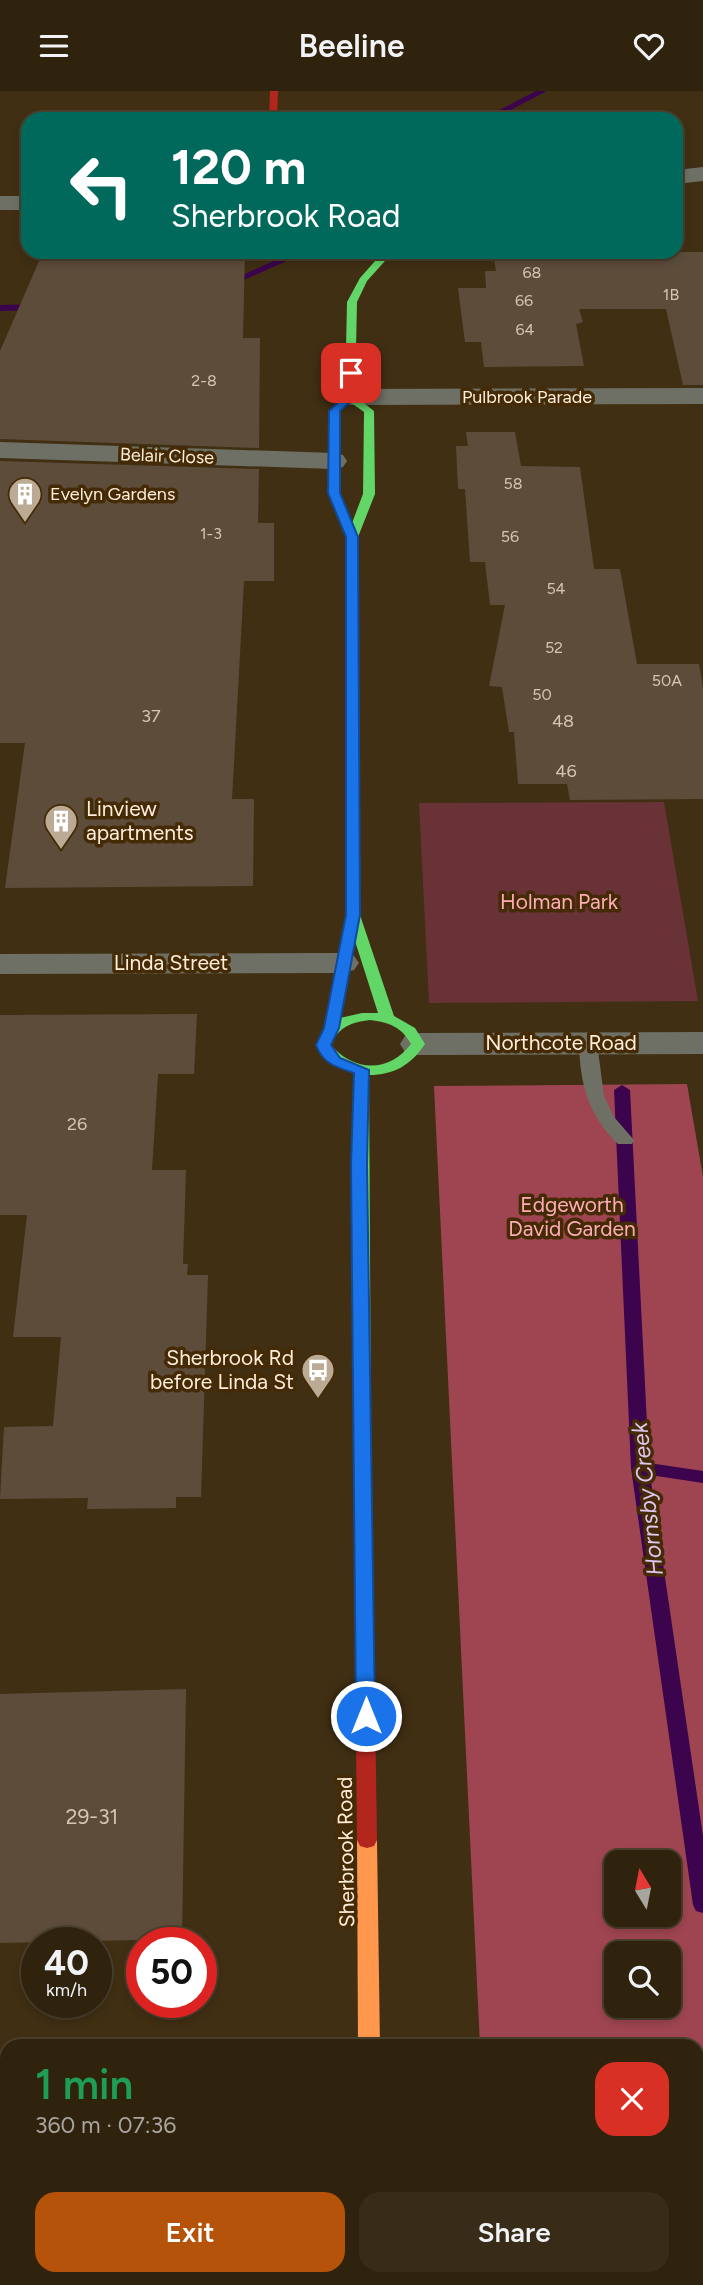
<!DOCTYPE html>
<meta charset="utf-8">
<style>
body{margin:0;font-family:Figtree,sans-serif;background:#382b17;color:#f1f3f6;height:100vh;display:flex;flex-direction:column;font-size:26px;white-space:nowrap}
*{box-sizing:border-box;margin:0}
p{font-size:23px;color:#a8a49e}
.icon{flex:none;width:38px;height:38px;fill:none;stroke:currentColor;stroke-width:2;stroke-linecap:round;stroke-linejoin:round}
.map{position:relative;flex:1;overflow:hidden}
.sheet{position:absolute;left:0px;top:1948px;width:704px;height:247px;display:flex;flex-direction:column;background:#30230e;border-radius:21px 21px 0 0;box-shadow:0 4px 10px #0003,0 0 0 2px #4b402e}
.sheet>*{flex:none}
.top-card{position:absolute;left:21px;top:21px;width:662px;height:147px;border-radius:21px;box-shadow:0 4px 10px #0003,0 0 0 2px #4b402e;background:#00695c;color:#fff;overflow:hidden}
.needle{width:46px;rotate:350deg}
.controls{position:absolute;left:604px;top:1759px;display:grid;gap:14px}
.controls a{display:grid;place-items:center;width:77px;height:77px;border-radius:14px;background:#30230e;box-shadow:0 4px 10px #0003,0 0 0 2px #4b402e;font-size:35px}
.speed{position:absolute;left:21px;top:1836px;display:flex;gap:14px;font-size:35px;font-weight:700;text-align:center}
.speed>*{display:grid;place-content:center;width:91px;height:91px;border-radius:50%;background:#30230e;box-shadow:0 4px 10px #0003,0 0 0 2px #4b402e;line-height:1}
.speed small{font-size:18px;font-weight:400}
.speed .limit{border:10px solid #d22;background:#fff;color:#111}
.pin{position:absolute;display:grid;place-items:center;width:60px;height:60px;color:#fff;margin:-30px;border-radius:14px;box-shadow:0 4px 10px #0006}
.me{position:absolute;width:77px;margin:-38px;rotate:0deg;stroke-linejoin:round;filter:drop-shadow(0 0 5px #0008)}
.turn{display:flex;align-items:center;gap:24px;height:147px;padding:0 35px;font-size:32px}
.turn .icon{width:91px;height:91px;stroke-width:2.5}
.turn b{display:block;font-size:49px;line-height:60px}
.round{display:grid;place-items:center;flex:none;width:74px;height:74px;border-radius:21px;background:#382b17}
.headline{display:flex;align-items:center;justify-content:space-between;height:119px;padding:0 35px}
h1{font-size:42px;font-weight:600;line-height:52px;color:#1e9e55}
.button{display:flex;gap:14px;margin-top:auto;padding:14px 35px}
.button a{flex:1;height:80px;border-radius:21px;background:#b45309;color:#fff;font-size:28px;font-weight:600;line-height:80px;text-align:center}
.button a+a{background:#382b17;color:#f1f3f6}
header{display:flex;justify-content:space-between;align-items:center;height:91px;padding:0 35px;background:#30230e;font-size:32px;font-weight:600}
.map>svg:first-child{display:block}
.green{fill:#683236}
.forest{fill:#9f4551;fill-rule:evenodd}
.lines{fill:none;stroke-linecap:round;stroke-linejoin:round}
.stream{fill:#3b044d;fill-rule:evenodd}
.building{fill:#5d4c3a}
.lane{fill:#6f7065;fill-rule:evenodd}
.street{fill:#6f7065;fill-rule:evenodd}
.fast{fill:#63d668;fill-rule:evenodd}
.slow{fill:#ff974d;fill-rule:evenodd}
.jam{fill:#b3261e;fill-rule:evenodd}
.route{fill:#1a73e8;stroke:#114b97;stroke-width:2}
.labels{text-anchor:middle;stroke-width:7;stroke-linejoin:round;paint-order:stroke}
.far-number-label{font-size:16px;fill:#d5c5b2}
.far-street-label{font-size:18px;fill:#fdedda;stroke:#442a05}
.far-poi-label{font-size:18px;fill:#fdedda;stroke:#442a05;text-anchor:start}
.number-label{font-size:18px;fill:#d5c5b2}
.poi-label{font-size:21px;fill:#fdedda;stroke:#442a05;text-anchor:start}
.park-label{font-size:21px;fill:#feacb6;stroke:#442a05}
.street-label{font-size:21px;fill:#fdedda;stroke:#442a05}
.near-number-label{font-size:21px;fill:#d5c5b2}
.water-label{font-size:23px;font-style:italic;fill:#e0c6f2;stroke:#442a05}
</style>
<header><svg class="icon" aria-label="menu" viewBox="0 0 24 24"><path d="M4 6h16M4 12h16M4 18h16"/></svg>Beeline<svg class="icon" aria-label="heart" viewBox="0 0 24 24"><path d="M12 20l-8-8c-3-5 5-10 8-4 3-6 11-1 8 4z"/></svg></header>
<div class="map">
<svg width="703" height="2194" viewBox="0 0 703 2194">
<rect width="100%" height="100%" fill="#402f13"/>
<polygon class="green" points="664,711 698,910 429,912 419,712"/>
<path class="forest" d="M687,993L703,1086V2194H491V2188H696V1955H480L434,995ZM616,1771H668V1824H616ZM616,1862H668V1914H616Z"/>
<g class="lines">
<g class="stream">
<polygon points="536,0 547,0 493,28 482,28"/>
<polygon points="294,161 307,161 230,195 222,193"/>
<polygon points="0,214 40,213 45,216 40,219 0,220"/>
<polygon points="622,994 630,999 649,1372 703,1380 703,1392 650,1384 703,1745 703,1822 696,1820 693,1814 631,1377 614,999"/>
</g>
</g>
<g class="building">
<polygon points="43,161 245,161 243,247 260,247 259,357 0,348 0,260"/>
<polygon points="493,161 703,161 703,294 683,294 666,218 579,218 583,231 576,233 584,275 484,276 481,251 465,251 458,197 486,197 485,180 496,180"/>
<polygon points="466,341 515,341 521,375 580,376 594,478 620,478 637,573 699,573 703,597 703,708 570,709 567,693 518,693 514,641 509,641 502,596 489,595 505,514 490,514 485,471 470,471 465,398 458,398 456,355 468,355"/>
<polygon points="0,370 259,378 258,432 274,432 274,490 244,490 232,708 254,708 253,795 5,797 25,652 0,652"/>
<polygon points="197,923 194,983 158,983 152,1079 186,1079 183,1173 188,1173 187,1184 208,1184 201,1406 176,1406 176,1417 87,1418 88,1407 0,1408 4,1336 53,1335 61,1246 13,1246 27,1124 0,1124 0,924"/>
<polygon points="186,1598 182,1848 0,1852 0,1603"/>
</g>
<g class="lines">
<path class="lane" d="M588,947L597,952L604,1005L614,1026L634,1049L632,1053H618C588,1024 580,993 579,952Z"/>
<g class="street">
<polygon points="703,76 703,90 676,93 676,79"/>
<rect x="0" y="105" width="28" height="14"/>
<polygon points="703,297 703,313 350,314 341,311 337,306 341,301 350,298"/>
<polygon points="0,351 334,362 343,364 347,370 343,376 334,378 0,367"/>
<polygon points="342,862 354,865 359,872 354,879 342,882 0,883 0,863"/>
<polygon points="703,941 703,963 418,964 405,961 400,953 405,945 418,942"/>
</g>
<g class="fast">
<path d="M383,161H393L367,190L357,211L355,305L374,320L375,403L358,446L360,824L394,925L415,937L425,953C411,974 394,984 369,984L371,1342L368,1346H356L353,1342L354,982L327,968L316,954L325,938L346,824V446L328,402L330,320L345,305L347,211L360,187ZM350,311L364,321L363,403L352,432L340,402V321ZM355,850L378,922H362L340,927ZM370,929C388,931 402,936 411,953C389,982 354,981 331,954C338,936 352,931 370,929Z"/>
<rect x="361" y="2188" width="22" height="6"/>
</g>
<polygon class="slow" points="367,1741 374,1743 377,1749 380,1955 358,1955 357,1749 360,1743"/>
<g class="jam">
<polygon points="270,0 278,0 277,28 269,28"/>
<polygon points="362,1336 368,1338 371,1342 377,1749 374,1755 367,1757 360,1755 357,1749 353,1342 356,1338"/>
</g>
</g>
<path class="route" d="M347,280L356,282V306L340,320V402L358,446L360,824L339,937L331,954L340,967L369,979L367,1074L375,1625L366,1632L356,1625L351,1074L354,982C336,976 323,973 316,954L324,937L346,824V446L328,402L329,320L345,305Z"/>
<defs>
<symbol id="building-pin" viewBox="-11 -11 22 30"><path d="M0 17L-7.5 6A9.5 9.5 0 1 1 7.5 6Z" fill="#bbaa94" stroke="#442a05"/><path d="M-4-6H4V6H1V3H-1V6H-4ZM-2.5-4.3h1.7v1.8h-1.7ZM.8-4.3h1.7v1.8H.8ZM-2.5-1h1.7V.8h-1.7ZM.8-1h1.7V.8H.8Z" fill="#fff"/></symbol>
<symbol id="bus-pin" viewBox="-11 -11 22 30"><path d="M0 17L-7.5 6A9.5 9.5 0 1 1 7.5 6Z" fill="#bbaa94" stroke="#442a05"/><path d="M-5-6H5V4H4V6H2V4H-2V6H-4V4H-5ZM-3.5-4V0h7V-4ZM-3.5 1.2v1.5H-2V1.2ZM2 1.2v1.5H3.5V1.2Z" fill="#fff"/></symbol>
</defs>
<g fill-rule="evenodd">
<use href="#building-pin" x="6" y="384" width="38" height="52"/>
<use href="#building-pin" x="42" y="711" width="38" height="52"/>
<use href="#bus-pin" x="299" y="1260" width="38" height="52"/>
</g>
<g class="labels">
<g class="far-number-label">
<text x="532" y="187">68</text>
<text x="671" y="209">1B</text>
<text x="524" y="215">66</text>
<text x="525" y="244">64</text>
<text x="204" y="295">2-8</text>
<text x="513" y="398">58</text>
<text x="211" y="448">1-3</text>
<text x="510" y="451">56</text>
<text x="556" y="503">54</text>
<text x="554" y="562">52</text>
<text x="667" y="595">50A</text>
<text x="542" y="609">50</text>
</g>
<g class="far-street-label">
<text x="527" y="312">Pulbrook Parade</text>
<text transform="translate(167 365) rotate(2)" y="6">Belair Close</text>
</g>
<g class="far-poi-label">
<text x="50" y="409">Evelyn Gardens</text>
</g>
<g class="number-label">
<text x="151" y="631">37</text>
<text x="563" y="636">48</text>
<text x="566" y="686">46</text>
<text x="77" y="1039">26</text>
</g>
<g class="poi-label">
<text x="86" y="725">Linview<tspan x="86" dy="24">apartments</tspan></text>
<text x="294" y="1274" text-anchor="end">Sherbrook Rd<tspan x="294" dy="24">before Linda St</tspan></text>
</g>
<g class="park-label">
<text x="559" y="818">Holman Park</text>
<text x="572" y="1121">Edgeworth<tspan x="572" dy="24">David Garden</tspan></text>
</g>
<g class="street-label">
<text x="171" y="879">Linda Street</text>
<text x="561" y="959">Northcote Road</text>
<text transform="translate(346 1761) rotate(-91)" y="7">Sherbrook Road</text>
</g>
<g class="near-number-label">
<text x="92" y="1733">29-31</text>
</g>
<g class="water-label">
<text transform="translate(647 1408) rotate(-96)" y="8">Hornsby Creek</text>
</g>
</g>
</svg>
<div class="controls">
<a><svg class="needle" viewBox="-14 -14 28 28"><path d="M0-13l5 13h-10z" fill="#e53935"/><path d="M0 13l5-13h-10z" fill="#a8a49e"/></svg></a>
<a><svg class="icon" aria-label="search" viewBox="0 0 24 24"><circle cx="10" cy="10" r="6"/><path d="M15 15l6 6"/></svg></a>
</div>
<div class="speed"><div>40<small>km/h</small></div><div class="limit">50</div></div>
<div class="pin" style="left:351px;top:282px;background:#d93025"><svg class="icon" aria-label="arrive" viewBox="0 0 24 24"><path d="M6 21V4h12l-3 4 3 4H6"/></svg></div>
<svg class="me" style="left:366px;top:1625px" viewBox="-20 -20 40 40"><circle r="17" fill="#1a73e8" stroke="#fff" stroke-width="3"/><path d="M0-11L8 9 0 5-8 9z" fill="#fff"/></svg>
<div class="top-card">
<div class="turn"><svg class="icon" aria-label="left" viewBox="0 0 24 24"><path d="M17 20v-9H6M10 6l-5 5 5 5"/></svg><div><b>120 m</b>Sherbrook Road</div></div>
</div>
<section class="sheet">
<div class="headline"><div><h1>1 min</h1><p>360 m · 07:36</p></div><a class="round" style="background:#d93025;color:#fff"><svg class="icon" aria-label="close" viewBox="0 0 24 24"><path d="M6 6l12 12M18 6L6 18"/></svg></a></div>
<div class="button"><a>Exit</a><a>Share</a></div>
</section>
</div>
